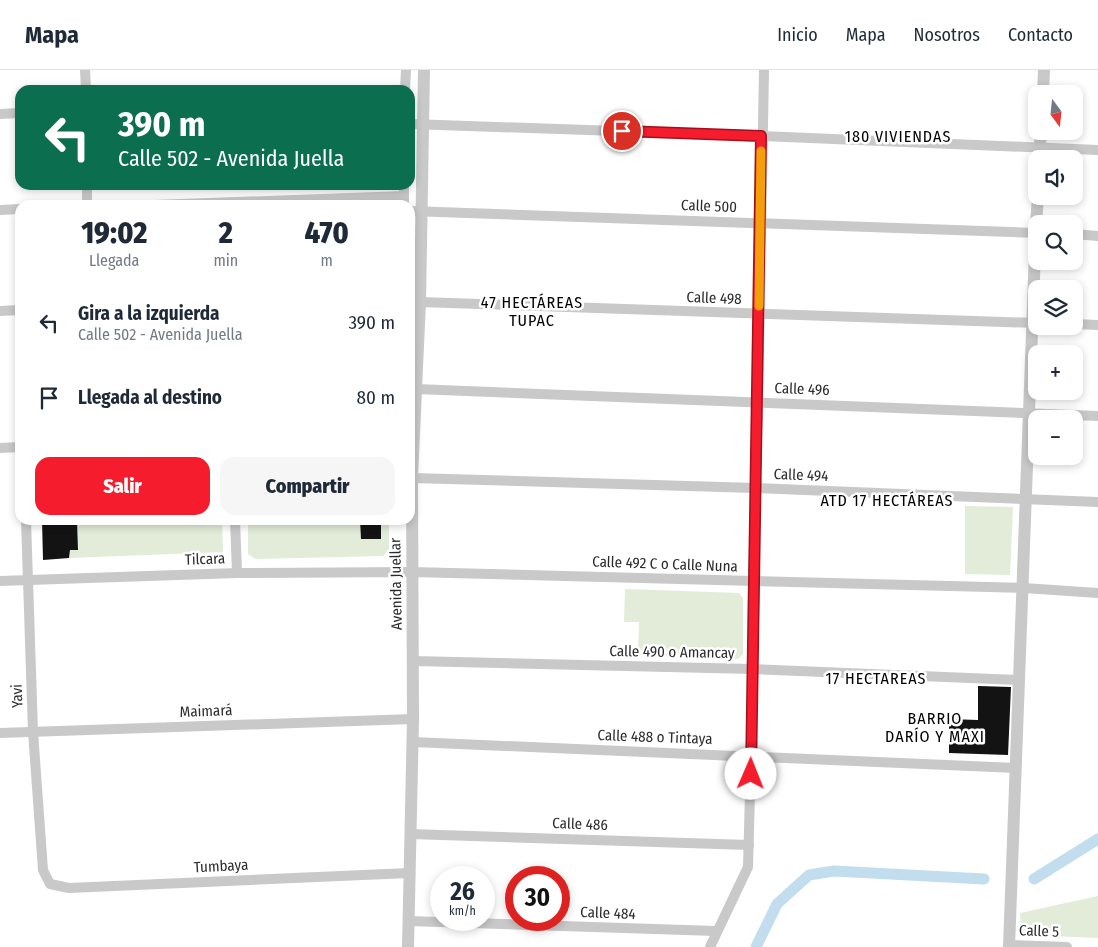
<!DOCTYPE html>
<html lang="es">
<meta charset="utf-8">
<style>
body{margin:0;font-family:"Fira Sans Condensed",sans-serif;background:#f6f6f7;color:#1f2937;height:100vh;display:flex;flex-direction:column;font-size:19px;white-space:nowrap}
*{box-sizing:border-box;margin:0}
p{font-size:16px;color:#747a83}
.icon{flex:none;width:28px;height:28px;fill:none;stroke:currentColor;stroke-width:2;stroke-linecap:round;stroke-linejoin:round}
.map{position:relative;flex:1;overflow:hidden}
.drawer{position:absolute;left:15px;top:130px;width:400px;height:325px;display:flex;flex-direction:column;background:#fff;border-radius:15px;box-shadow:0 2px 8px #0003}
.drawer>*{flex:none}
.banner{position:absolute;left:15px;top:15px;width:400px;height:105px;border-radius:15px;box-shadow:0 2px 8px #0003;background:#0b6e4f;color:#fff;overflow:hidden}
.needle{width:32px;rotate:165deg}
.buttons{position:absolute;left:1028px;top:15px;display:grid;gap:10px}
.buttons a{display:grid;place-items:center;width:55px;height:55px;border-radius:10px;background:#fff;box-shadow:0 2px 8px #0003;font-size:25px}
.speed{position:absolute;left:430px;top:796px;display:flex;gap:10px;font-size:25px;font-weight:700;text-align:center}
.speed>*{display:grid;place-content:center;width:65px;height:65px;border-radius:50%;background:#fff;box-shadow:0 2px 8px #0003;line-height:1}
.speed small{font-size:12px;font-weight:400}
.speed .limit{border:8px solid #d22;background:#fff;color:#111}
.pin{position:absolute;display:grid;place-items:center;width:42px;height:42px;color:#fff;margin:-21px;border:2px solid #fff;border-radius:50%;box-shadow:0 1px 5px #0007}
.me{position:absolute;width:55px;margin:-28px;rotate:1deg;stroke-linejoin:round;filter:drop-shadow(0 0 4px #0008)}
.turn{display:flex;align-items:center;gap:18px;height:105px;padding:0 20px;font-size:22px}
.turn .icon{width:65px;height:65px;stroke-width:2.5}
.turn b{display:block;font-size:35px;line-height:42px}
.eta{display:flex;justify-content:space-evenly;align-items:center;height:85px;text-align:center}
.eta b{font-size:30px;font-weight:800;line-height:35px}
.primary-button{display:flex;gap:10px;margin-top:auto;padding:10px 20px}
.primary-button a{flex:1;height:58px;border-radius:15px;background:#f51c2d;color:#fff;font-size:20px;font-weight:800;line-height:58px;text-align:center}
.primary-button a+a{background:#f6f6f7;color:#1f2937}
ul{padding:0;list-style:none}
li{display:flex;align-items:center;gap:15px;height:75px;padding:0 20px}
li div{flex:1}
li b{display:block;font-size:19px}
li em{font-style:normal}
header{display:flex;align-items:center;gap:30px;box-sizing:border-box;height:70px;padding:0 25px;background:#fff;border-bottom:1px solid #e0e1e3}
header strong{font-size:24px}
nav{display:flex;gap:28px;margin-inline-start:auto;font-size:18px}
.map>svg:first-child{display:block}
.green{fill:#e2ecd8}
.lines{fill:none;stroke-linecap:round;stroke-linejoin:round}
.canal{stroke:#c1ddee;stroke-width:11}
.building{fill:#131313}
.minor{stroke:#c9c9c9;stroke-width:10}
.tertiary{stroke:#c9c9c9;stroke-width:12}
.route-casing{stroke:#9f121d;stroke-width:12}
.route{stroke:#f51c2d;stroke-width:9}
.slow{stroke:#f59e0b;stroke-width:9}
.labels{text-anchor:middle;stroke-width:5;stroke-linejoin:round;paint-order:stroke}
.street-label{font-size:15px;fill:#2c2c2c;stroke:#fff}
.neighbourhood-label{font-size:16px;letter-spacing:1px;fill:#000;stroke:#fff}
</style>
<header>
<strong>Mapa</strong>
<nav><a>Inicio</a><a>Mapa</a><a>Nosotros</a><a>Contacto</a></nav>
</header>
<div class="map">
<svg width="1098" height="877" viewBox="0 0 1098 877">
<rect width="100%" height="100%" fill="#fff"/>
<g class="green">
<polygon points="965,436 1013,437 1010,505 965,504"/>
<polygon points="77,450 222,450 223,482 69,488 70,480 78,480"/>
<polygon points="248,450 360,450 361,469 381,469 381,450 389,450 389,480 383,486 256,489 248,484"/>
<polygon points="625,519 739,523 743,528 743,584 738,589 638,585 639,552 624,552"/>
<polygon points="1098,826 1098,868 1030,865 1021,858 1020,843"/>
</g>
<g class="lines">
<g class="canal">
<polyline points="1034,809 1098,769"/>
<polyline points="756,877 777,834 809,805 834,801 984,809"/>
</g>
</g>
<g class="building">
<polygon points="42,450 77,450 78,480 70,480 69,488 43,490"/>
<polygon points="360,450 381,450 381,469 361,469"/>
<polygon points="978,616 1011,617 1008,685 949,683 949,649 978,650"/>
</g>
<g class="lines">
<g class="minor">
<polyline points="85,0 86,20"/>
<polyline points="405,20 406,0"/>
<polyline points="0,44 20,43"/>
<polyline points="410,54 761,66 1098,80"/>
<polyline points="87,115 87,135"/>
<polyline points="154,135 404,126"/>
<polyline points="404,135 404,115"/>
<polyline points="0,140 20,139"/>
<polyline points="410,141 1036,163"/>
<polyline points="1074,164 1098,166"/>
<polyline points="410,225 420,232 1036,253"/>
<polyline points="0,241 20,240"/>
<polyline points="1074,254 1098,255"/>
<polyline points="416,319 1098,346"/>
<polyline points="0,378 20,377"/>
<polyline points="412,408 756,418 1098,432"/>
<polyline points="26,450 33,662 43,800 50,814 69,818 409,803"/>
<polyline points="235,450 237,503"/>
<polyline points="0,511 237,503 412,502 1024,518 1098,523"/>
<polyline points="413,591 752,599 1019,610"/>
<polyline points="0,663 413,649"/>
<polyline points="413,672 1016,698"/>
<polyline points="410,764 749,775"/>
<polyline points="408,851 716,861"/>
<polyline points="1010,875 1067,877"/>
<polyline points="710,877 748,797 751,686 753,511 758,332 764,0"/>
</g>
<g class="tertiary">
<polyline points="1043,24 1044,0"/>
<polyline points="1039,89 1041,61"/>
<polyline points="1036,154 1038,126"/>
<polyline points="408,877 413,649 412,408 420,232 424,0"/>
<polyline points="1009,877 1036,155"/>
</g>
</g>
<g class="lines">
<defs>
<polyline id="route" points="622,61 761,66 751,704"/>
</defs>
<use href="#route" class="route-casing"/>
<use href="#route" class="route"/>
<polyline class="slow" points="759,236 761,81"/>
</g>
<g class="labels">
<g class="street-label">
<text transform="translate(709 136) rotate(2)" y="5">Calle 500</text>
<text transform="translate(714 228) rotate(2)" y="5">Calle 498</text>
<text transform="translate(802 319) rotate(2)" y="5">Calle 496</text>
<text transform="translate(801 405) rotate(2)" y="5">Calle 494</text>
<text transform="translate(205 489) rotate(-2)" y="5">Tilcara</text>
<text transform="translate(665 494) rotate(2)" y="5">Calle 492 C o Calle Nuna</text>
<text transform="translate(396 514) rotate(-91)" y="5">Avenida Juellar</text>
<text transform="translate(672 582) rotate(1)" y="5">Calle 490 o Amancay</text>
<text transform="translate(17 626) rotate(-92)" y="5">Yavi</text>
<text transform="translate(206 641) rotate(-2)" y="5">Maimará</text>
<text transform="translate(655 667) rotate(2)" y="5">Calle 488 o Tintaya</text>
<text transform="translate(580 754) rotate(2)" y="5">Calle 486</text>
<text transform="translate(221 796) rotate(-3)" y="5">Tumbaya</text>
<text transform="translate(608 843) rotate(2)" y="5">Calle 484</text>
<text transform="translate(1039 861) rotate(2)" y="5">Calle 5</text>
</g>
<g class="neighbourhood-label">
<text x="898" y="72">180 VIVIENDAS</text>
<text x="532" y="238">47 HECTÁREAS<tspan x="532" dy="18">TUPAC</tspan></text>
<text x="887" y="436">ATD 17 HECTÁREAS</text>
<text x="876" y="614">17 HECTAREAS</text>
<text x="935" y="654">BARRIO<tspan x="935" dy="18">DARÍO Y MAXI</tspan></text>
</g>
</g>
</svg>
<div class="buttons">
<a><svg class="needle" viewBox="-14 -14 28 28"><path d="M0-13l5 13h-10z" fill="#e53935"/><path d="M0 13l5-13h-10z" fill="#747a83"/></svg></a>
<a><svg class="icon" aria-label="sound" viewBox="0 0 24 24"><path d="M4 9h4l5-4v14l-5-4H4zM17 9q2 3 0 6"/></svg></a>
<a><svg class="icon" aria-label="search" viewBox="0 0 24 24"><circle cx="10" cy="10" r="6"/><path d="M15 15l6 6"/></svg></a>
<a><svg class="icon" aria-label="layers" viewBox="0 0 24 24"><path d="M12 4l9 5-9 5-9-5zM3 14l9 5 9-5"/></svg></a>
<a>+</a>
<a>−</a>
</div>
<div class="speed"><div>26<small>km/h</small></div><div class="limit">30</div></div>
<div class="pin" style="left:622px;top:61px;background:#d93025"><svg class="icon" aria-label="arrive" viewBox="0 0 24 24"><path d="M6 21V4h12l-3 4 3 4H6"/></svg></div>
<svg class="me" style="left:751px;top:704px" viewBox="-20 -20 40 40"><circle r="19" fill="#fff"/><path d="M0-13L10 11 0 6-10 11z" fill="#f51c2d"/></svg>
<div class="banner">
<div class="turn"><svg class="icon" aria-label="left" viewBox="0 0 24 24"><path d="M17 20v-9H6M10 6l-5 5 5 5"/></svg><div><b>390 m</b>Calle 502 - Avenida Juella</div></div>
</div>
<section class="drawer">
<div class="eta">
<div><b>19:02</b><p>Llegada</p></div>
<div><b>2</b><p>min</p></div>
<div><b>470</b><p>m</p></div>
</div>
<ul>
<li><svg class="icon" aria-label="left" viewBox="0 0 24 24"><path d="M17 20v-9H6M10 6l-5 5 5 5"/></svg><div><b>Gira a la izquierda</b><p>Calle 502 - Avenida Juella</p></div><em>390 m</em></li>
<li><svg class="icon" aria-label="arrive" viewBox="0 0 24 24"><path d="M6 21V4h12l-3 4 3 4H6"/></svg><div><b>Llegada al destino</b></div><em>80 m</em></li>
</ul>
<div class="primary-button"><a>Salir</a><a>Compartir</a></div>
</section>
</div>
